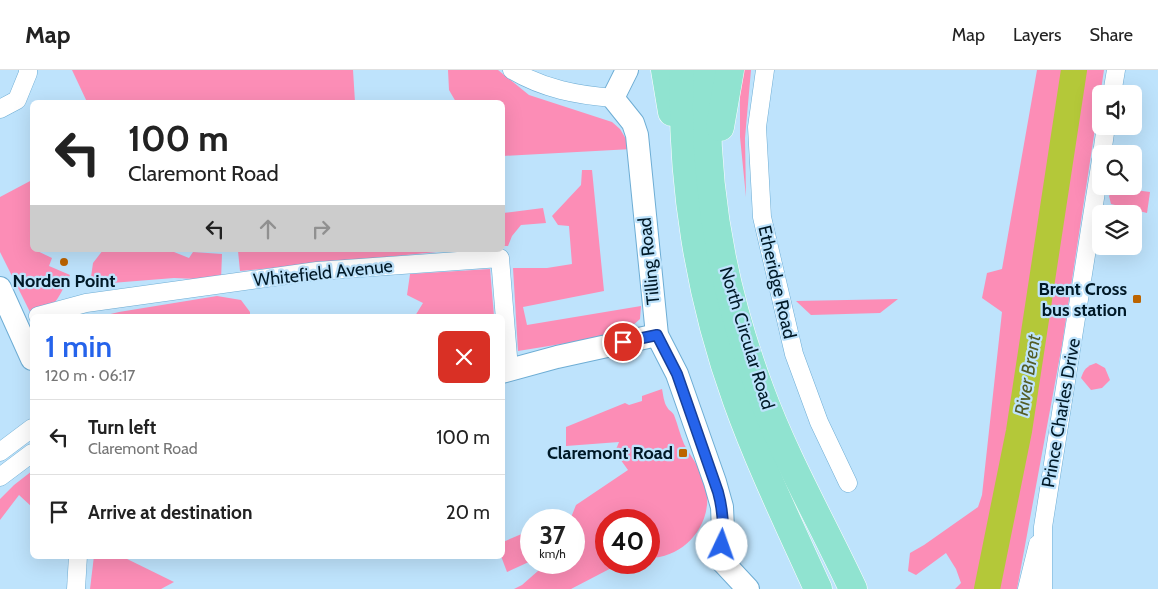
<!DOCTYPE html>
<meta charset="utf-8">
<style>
body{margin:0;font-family:Cabin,sans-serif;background:#f2f2f2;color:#222;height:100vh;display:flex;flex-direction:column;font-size:19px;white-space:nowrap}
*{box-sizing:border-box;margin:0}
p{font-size:16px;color:#767676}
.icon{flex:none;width:28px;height:28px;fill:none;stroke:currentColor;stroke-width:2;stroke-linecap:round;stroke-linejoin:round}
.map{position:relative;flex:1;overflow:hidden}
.panel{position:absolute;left:30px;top:244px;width:475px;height:245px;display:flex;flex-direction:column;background:#fff;border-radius:8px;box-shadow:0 5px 20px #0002}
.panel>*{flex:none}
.banner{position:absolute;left:30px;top:30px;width:475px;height:152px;border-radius:8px;box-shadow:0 5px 20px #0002;background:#fff;color:#222;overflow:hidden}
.tools{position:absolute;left:1092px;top:15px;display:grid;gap:10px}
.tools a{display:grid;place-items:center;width:50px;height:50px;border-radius:8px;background:#fff;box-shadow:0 5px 20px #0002;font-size:25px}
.speed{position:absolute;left:520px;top:439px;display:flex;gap:10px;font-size:25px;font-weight:700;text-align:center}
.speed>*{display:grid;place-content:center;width:65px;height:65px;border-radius:50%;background:#fff;box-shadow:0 5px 20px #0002;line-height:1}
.speed small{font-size:12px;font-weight:400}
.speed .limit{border:8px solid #d22;background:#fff;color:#111}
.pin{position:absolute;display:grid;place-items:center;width:42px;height:42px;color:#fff;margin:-21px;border:2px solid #fff;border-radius:50%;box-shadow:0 1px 5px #0007}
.me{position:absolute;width:55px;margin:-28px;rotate:3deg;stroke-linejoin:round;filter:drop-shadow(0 0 4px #0008)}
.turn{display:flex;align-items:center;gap:18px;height:105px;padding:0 15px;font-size:22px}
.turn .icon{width:65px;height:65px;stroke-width:2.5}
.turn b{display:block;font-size:35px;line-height:42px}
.lanes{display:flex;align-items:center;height:48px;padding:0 15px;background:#0003;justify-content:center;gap:25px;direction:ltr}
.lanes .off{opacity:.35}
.round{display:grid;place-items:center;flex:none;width:52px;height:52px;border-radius:8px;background:#f2f2f2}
.headline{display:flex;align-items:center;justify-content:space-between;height:85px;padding:0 15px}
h1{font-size:30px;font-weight:600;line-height:38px;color:#2563eb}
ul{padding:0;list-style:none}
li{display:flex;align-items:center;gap:15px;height:75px;padding:0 15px;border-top:1px solid #e0e0e0}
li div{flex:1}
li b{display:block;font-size:19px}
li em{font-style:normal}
header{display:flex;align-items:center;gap:30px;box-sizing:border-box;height:70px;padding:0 25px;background:#fff;border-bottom:1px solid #e0e0e0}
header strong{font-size:24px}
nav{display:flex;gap:28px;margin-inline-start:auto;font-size:18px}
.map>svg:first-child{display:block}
.green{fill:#fc8db6}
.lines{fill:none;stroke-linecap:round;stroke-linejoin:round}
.river{stroke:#b4c839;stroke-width:26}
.minor-casing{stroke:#6eadd4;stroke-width:19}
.tertiary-casing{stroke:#6eadd4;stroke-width:24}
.trunk-casing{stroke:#fff;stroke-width:29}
.minor{stroke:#fff;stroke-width:18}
.tertiary{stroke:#fff;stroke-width:22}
.trunk{stroke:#90e3d0;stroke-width:28}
.route-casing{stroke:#184099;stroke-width:12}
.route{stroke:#2563eb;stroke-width:9}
.poi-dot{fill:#bc6400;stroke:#bee3fc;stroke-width:2}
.labels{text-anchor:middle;stroke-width:4.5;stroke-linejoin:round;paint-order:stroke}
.street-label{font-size:18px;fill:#001927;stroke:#bee3fc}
.poi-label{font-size:18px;font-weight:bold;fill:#001927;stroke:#bee3fc;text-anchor:end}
.water-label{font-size:19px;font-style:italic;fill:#545d27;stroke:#bee3fc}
</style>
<header>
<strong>Map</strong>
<nav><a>Map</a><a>Layers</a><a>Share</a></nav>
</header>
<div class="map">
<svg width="1158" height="519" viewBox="0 0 1158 519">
<rect width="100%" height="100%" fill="#bee3fc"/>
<g class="green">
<polygon points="72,0 353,0 355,32 87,32"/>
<polygon points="448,0 498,0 529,25 612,52 620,59 632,79 503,86 502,32 456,32 449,20"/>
<polygon points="740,0 751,0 745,68 746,127 740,67"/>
<polygon points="1037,0 1065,0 1012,361 982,519 955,519 961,513 956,499 946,483 916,505 908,501 910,483 924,475 978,437 982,425 1002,242 982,228 987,203 1002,199"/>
<polygon points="1078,0 1104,0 1062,275 1017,519 993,519 1032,327"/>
<polygon points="582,100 592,100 604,221 523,237 527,255 641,236 640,249 623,264 518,281 513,198 547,198 572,194 569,156 558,155 552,146 581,115"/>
<path d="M32,110V173L31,178L52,188L49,196L70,205C58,227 58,239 30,242L0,182V127Z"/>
<polygon points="1120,118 1150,122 1147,143 1111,134 1109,126 1114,120"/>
<polygon points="543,138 546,153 521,155 512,166 508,176 503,176 503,143"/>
<polygon points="103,180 169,180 189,188 193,182 222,184 221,210 174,208 99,214 91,207 93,193"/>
<polygon points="251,180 437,180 437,182 240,201 238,181"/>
<polygon points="490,199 494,246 415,246 423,233 407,225 410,204"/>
<polygon points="217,226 241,230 250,242 250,246 102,246 119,242"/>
<polygon points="898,229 880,243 811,245 796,231"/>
<path d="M1096,293L1105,298L1110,310L1102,318L1091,320L1081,308C1084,299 1087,296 1096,293Z"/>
<path d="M662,319C663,324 664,333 667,337C669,341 672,341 674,345C678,355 680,365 684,374C692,389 706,405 707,422C711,457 683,488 649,488V450H606V492L621,493L571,519H514L522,515L547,493L574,492V467L576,465L574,450H570L576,435L628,400L615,382L619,372L566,376V357L625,333L629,335L642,331V326Z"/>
<polygon points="32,401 32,437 19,425 0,450 0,429 14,415"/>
<polygon points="531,460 531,491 507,502 501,486 503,472"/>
<polygon points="94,486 121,486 174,512 161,519 90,519"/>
</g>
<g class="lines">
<polyline class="river" points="987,519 1019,361 1074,0"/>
<defs>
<g id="minor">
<path d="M512,0C544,19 577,25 613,28"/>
<polyline points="765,0 757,57 762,147 794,284 819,352 848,413"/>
<polyline points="1112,24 1116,0"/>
<polyline points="0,39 17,30 28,3 28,0"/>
<polyline points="1102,84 1106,56"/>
<polyline points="38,246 86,233 317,201 500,188 509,299"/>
<polyline points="0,382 32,358"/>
<polyline points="0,407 32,383"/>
<polyline points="76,519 78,486"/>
<polyline points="1027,519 1038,474"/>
<polyline points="1043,519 1043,457 1101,90"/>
</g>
<g id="tertiary">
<polyline points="627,0 613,28 633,53 637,65 657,265 677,304 715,412 722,437 723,460 720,489 748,519"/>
<polyline points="0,218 32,289"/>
<polyline points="502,302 557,287 657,265"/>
</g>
<g id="trunk">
<polyline points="665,0 672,42"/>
<path d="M684,0C681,112 699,226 737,331C760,395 790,457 818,519"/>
<path d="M708,0C702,109 722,218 760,320C785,388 822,453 853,519"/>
<polyline points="720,57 730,0"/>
</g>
</defs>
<use href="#minor" class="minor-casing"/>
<use href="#tertiary" class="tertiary-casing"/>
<use href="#trunk" class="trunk-casing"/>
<use href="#minor" class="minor"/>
<use href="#tertiary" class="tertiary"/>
<use href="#trunk" class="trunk"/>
</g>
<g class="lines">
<defs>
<path id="route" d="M623,272L657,265L677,304L718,422C723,440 724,457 722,475"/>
</defs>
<use href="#route" class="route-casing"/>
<use href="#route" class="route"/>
</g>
<g class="poi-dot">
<circle cx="64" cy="192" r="5"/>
<rect x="1132" y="224" width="10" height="10" rx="2.5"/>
<rect x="678" y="378" width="10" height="10" rx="2.5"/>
</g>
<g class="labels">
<g class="street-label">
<text transform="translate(649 191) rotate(-96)" y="6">Tilling Road</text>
<text transform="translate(323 203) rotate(-6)" y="6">Whitefield Avenue</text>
<text transform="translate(777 212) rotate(77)" y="6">Etheridge Road</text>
<text transform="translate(747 268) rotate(73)" y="6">North Circular Road</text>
<text transform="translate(1061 343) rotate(-80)" y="6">Prince Charles Drive</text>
</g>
<g class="poi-label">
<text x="64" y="217" text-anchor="middle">Norden Point</text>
<text x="1127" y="225">Brent Cross<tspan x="1127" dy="21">bus station</tspan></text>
<text x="673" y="389">Claremont Road</text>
</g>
<g class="water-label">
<text transform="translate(1027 305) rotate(-81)" y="7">River Brent</text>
</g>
</g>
</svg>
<div class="tools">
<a><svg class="icon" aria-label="sound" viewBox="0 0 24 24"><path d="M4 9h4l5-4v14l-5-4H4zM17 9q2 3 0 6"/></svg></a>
<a><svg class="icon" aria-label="search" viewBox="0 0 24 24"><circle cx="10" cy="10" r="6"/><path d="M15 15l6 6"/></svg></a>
<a><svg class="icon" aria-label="layers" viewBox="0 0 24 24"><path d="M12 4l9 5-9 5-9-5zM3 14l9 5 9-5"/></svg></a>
</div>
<div class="speed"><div>37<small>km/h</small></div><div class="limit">40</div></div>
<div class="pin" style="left:623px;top:272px;background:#d93025"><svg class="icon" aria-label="arrive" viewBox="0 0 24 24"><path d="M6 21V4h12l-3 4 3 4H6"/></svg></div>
<svg class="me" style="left:722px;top:475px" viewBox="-20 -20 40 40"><circle r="19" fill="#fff"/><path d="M0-13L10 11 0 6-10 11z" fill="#2563eb"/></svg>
<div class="banner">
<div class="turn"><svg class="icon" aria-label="left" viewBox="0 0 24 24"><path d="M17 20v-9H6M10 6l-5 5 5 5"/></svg><div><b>100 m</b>Claremont Road</div></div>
<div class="lanes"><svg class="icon" aria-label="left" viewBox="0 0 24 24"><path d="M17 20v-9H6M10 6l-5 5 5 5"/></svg><svg class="icon off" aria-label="ahead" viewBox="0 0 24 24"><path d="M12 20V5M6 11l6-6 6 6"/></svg><svg class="icon off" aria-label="right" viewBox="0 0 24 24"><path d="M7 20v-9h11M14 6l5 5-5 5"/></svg></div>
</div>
<section class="panel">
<div class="headline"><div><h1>1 min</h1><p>120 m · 06:17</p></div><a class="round" style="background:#d93025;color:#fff"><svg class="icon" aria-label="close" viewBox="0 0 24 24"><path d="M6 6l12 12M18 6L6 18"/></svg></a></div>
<ul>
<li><svg class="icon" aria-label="left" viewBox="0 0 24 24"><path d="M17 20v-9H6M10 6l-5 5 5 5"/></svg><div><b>Turn left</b><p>Claremont Road</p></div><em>100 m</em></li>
<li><svg class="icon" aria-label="arrive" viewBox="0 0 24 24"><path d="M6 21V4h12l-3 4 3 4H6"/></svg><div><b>Arrive at destination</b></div><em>20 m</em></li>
</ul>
</section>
</div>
